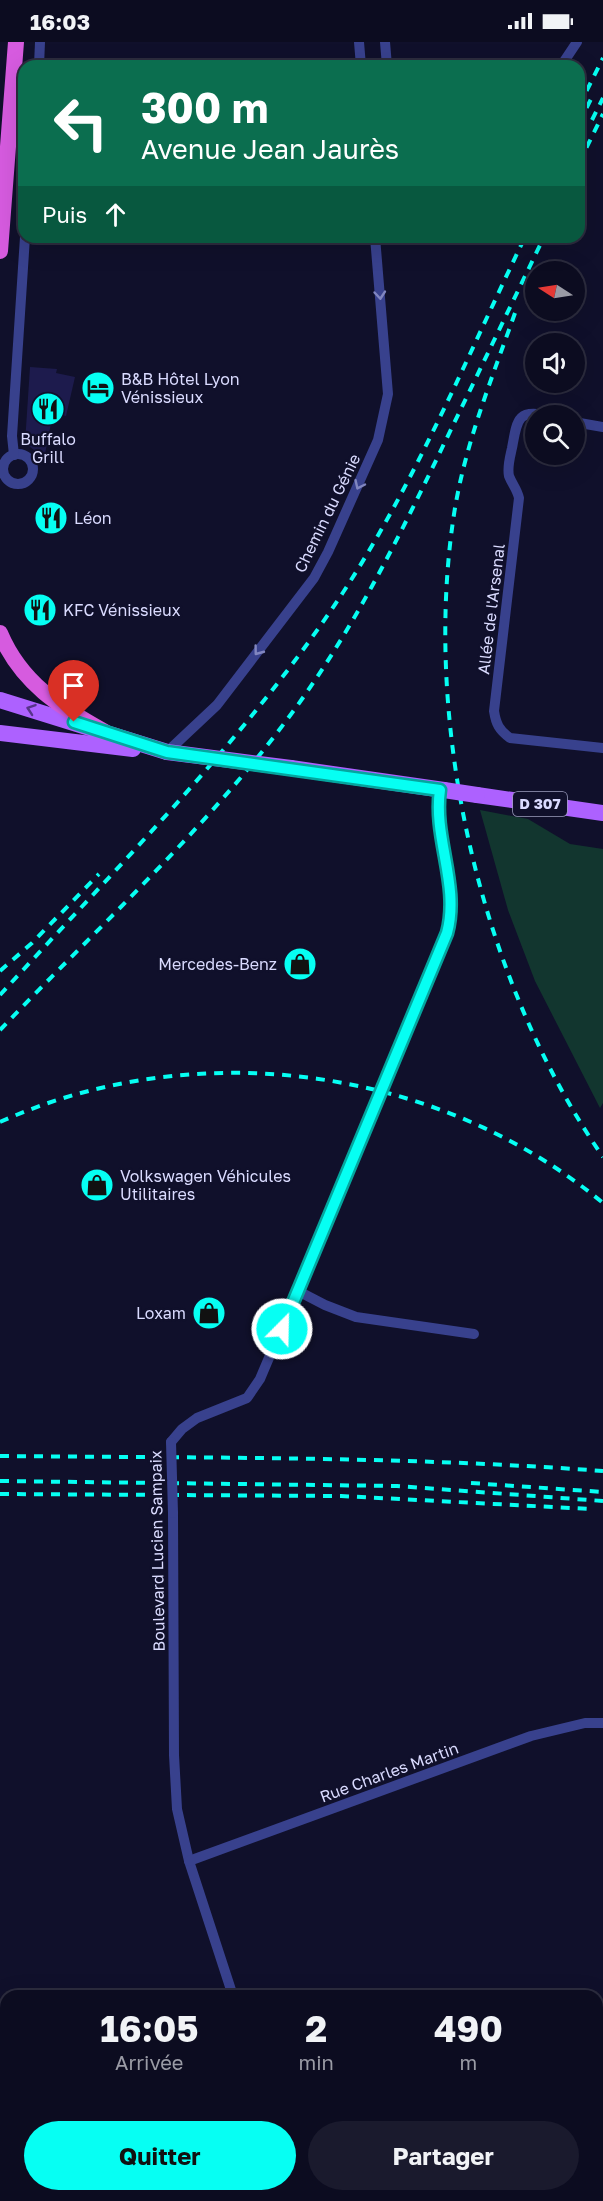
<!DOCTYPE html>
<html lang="fr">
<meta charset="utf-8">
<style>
body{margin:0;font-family:"Golos Text",sans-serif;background:#1a1a2d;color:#f1f3f6;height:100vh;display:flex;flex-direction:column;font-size:22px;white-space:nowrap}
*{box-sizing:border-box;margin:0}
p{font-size:20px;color:#9a9ba5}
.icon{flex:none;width:33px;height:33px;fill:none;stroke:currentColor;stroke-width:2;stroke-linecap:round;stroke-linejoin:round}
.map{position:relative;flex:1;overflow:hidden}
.side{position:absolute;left:0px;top:1948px;width:603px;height:212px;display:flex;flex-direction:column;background:#0c0c20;border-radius:18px 18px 0 0;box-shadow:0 6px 24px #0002,0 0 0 2px #2c2c3e}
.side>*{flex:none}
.hud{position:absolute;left:18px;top:18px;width:567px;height:183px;border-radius:18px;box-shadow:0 6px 24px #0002,0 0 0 2px #2c2c3e;background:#0b6e4f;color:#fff;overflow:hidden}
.needle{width:39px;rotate:282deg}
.fabs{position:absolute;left:525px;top:219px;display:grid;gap:12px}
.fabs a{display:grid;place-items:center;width:60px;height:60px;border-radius:50%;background:#0c0c20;box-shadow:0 6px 24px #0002,0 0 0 2px #2c2c3e;font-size:30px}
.pin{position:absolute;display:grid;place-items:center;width:51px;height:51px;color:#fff;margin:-62px -26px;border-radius:50% 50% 50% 0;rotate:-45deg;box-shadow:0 0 6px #0007}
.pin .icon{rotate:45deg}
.me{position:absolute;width:66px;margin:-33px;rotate:23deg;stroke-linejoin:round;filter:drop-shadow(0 0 4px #0008)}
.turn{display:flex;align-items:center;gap:21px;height:126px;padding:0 24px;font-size:27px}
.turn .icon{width:78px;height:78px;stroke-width:2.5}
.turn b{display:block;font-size:42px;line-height:51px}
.then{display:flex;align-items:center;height:57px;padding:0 24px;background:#0003;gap:12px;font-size:22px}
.eta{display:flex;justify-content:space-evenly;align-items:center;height:102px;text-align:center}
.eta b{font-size:36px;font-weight:700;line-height:42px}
.primary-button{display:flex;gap:12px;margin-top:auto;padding:12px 24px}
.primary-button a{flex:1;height:69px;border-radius:36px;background:#06fff3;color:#111;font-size:24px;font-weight:700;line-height:69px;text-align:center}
.primary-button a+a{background:#1a1a2d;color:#f1f3f6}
.status{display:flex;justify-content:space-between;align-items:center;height:42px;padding:0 30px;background:#0c0c20;direction:ltr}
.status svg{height:16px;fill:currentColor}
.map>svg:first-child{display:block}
.green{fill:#12362f}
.building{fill:#1d1b4d}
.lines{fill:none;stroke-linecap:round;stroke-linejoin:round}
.minor{stroke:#38418d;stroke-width:10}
.primary{stroke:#ad61ff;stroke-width:16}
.trunk{stroke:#d65bdf;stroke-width:16}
.rail{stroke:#06fff3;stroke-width:4;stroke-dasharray:9 8;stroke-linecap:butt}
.minor-bridge{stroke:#38418d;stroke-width:10}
.primary-bridge{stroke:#ad61ff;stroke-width:16}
.oneway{stroke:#8186c0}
.oneway2{stroke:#57348a}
.route-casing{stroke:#04a69e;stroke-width:15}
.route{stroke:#06fff3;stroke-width:10}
.labels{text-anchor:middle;stroke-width:4.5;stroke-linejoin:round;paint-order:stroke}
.shield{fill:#10102b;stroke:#9d9ebf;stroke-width:1.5}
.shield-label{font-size:15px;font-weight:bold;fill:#dadbff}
.poi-label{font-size:16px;fill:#dadbff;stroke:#10102b;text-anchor:start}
.street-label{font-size:16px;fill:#dadbff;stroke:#10102b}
</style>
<div class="status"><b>16:03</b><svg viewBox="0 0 49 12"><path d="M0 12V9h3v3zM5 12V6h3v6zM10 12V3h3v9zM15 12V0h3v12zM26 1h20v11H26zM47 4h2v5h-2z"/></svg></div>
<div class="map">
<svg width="603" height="2159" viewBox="0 0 603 2159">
<rect width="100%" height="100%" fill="#10102b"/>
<g class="green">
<polygon points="480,768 528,777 570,802 603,807 603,1061 600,1066 535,939 508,868"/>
<polygon points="0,1979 6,1980 6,2143 0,2143"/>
<polygon points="90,2154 283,2154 285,2159 129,2159"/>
</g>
<polygon class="building" points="30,325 57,327 56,331 75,335 66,374 53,371 45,412 38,411 25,401"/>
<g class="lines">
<g class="minor">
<polyline points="359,0 361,24"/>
<polyline points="385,0 387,24"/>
<polyline points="39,24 40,0"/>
<polyline points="561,24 577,0"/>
<path d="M548,374C517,366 517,379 512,406C510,415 507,425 509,434C512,442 517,447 519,456L494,669C496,682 499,688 510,696L603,706"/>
<polyline points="574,380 603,385"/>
<circle cx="18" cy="427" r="15"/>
<polyline points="14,413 12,394 25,195"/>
<polyline points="167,710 217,663 314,536 328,510 378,398 388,352 375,195"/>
<path d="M385,1042L450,878C455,834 434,791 440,748"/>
<polyline points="298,1249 325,1263 356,1275 474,1292"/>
<polyline points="171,1400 182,1387 197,1376 247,1356 260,1337 376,1063"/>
<polyline points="173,1471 174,1713 177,1767 189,1819 233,1954"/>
<polyline points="189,1819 531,1694 585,1681 603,1681"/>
<polyline points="299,2154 301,2159"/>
</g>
<g class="primary">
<polyline points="0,658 167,710"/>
<polyline points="0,691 133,707"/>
<polyline points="291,726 444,748"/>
<polyline points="477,753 603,771"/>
</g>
<g class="trunk">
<polyline points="0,209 16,0"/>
<path d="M0,591C21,641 60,665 105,690"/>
</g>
<g class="rail">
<polyline points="579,64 603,16"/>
<polyline points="592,78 603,56"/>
<polyline points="579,81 591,57"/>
<polyline points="579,121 603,72"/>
<path d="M515,271C491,339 463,407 453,479C423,688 482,941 603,1115"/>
<polyline points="0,929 32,901 99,832"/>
<path d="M0,953C117,825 246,697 342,552C415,441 467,315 525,195"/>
<path d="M0,988C101,882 218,776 302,657C358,578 400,493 442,406C476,336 510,265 544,195"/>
<path d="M0,1080C195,992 438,1024 603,1161"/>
<path d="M0,1414C201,1416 402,1414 603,1429"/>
<polyline points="0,1439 397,1444 603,1459"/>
<polyline points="471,1441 603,1450"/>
<polyline points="0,1452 341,1454 591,1467"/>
</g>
<g class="minor-bridge">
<polyline points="376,1063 385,1042"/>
<polyline points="171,1400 173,1471"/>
</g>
<g class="primary-bridge">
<polyline points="167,710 291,726"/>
<polyline points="444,748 477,753"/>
</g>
</g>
<defs><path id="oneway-chevron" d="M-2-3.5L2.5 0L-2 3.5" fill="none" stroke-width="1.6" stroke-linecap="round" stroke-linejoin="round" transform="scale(1.5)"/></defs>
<g class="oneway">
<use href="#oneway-chevron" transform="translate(380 253) rotate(85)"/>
<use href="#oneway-chevron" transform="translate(359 443) rotate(115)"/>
<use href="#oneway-chevron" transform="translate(258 609) rotate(127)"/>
</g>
<use class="oneway2" href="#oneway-chevron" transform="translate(31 667) rotate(-161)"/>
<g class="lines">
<defs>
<path id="route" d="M74,680L167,710L440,748C433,796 460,843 447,891L282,1287"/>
</defs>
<use href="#route" class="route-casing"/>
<use href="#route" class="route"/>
</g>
<defs>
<symbol id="hotel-disc" viewBox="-11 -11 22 22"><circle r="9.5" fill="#06fff3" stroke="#10102b"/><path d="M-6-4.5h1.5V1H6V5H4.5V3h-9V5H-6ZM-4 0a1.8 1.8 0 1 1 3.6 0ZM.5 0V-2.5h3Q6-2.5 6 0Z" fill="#111"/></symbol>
<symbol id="restaurant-disc" viewBox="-11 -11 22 22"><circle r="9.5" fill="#06fff3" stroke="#10102b"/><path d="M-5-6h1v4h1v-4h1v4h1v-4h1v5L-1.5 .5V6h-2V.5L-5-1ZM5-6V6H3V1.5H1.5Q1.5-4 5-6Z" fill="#111"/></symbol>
<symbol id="shop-disc" viewBox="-11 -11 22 22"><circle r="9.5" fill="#06fff3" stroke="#10102b"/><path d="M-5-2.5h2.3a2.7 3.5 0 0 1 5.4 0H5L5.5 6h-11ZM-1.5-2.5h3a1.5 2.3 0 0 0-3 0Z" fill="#111"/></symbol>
</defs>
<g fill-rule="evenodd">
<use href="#hotel-disc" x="79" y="327" width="38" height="38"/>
<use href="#restaurant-disc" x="29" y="348" width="38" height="38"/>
<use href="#restaurant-disc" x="32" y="457" width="38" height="38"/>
<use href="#restaurant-disc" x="21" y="549" width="38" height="38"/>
<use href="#shop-disc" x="281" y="903" width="38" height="38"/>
<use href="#shop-disc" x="78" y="1124" width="38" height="38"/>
<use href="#shop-disc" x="190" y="1252" width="38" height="38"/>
</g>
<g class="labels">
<rect class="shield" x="513" y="750" width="54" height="24" rx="4.5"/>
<g class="shield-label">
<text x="540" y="767">D 307</text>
</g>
<g class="poi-label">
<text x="121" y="343">B&amp;B Hôtel Lyon<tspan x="121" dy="18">Vénissieux</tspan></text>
<text x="48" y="403" text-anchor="middle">Buffalo<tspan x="48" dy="18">Grill</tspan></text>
<text x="74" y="482">Léon</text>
<text x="63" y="574">KFC Vénissieux</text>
<text x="277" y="928" text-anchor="end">Mercedes-Benz</text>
<text x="120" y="1140">Volkswagen Véhicules<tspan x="120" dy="18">Utilitaires</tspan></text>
<text x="186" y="1277" text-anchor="end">Loxam</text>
</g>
<g class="street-label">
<text transform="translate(327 471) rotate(-64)" y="6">Chemin du Génie</text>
<text transform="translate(491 567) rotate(-83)" y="6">Allée de l'Arsenal</text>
<text transform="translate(157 1509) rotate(-91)" y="6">Boulevard Lucien Sampaix</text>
<text transform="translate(389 1730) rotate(-20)" y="6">Rue Charles Martin</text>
</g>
</g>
</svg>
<div class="fabs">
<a><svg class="needle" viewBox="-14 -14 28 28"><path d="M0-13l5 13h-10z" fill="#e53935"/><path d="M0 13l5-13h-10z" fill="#9a9ba5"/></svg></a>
<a><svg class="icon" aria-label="sound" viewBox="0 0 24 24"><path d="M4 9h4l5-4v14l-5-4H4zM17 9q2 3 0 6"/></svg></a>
<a><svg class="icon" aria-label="search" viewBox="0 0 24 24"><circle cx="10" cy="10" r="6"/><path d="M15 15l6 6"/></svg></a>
</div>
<div class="pin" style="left:74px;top:680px;background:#d93025"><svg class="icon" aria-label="arrive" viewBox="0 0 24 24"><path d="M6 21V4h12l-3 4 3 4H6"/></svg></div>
<svg class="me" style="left:282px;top:1287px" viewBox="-20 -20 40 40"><circle r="17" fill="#06fff3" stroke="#fff" stroke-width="3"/><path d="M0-11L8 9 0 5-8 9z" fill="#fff"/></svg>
<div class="hud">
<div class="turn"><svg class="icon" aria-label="left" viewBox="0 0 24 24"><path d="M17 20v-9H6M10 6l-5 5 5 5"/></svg><div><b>300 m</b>Avenue Jean Jaurès</div></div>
<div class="then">Puis<svg class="icon" aria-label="ahead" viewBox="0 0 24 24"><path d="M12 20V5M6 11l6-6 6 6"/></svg></div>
</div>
<section class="side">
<div class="eta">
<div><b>16:05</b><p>Arrivée</p></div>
<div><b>2</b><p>min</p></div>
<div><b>490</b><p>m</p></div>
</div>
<div class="primary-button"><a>Quitter</a><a>Partager</a></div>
</section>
</div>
